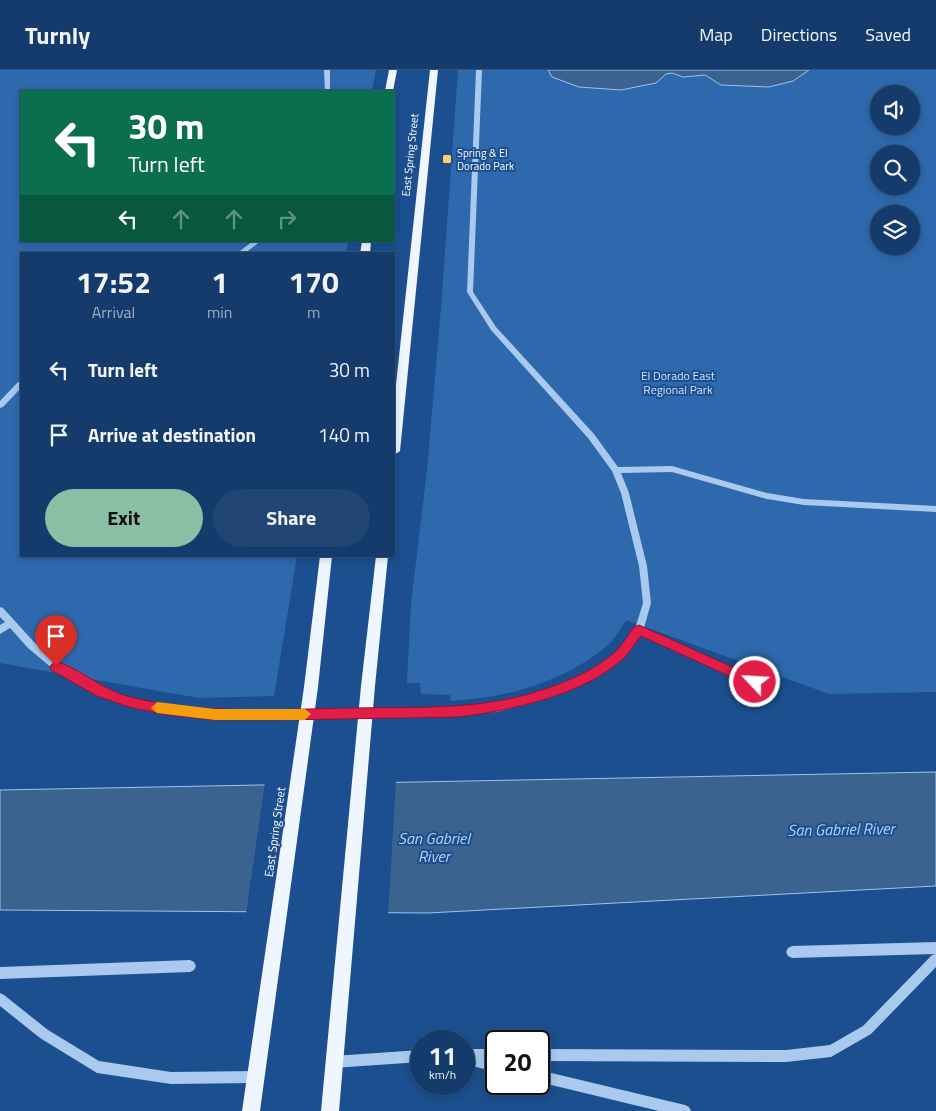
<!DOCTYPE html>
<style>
body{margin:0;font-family:"Titillium Web",sans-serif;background:#214673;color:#f1f3f6;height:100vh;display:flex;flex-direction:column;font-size:19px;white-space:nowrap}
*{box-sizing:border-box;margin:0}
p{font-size:16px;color:#9dadc1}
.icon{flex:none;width:28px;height:28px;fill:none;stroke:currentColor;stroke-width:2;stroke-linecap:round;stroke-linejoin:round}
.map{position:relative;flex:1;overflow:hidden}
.drawer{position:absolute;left:20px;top:182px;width:375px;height:305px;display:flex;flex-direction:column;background:#143b6b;border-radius:0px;box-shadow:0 2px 8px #0003,0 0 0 1px #33557e}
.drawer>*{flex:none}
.top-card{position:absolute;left:20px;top:20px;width:375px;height:152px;border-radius:0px;box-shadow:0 2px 8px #0003,0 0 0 1px #33557e;background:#0b6e4f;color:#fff;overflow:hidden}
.fabs{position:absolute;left:870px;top:15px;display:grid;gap:10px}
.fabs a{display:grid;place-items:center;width:50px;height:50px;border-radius:50%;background:#143b6b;box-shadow:0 2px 8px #0003,0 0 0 1px #33557e;font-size:25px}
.speed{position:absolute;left:410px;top:960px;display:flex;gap:10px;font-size:25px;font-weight:700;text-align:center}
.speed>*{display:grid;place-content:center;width:65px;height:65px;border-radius:50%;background:#143b6b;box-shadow:0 2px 8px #0003,0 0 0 1px #33557e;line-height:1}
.speed small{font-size:12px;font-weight:400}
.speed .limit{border:2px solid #111;border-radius:8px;background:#fff;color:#111}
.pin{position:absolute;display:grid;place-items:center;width:42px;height:42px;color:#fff;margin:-51px -21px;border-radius:50% 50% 50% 0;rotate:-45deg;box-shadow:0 0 5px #0007}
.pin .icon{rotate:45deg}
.me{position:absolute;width:55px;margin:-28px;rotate:295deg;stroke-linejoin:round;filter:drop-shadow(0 0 4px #0008)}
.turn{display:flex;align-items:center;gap:18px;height:105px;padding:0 25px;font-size:22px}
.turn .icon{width:65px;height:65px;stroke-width:2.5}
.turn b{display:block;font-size:35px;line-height:42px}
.lanes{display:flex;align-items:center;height:48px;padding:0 25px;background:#0003;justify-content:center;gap:25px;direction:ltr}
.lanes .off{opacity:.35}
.eta{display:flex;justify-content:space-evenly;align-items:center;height:85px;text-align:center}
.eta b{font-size:30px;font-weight:700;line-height:35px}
.action{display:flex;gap:10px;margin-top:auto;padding:10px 25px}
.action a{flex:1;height:58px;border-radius:30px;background:#8abfa5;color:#111;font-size:20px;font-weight:700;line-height:58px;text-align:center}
.action a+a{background:#214673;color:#f1f3f6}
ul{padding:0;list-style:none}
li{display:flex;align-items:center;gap:15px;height:65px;padding:0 25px}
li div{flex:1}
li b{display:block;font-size:19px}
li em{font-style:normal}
header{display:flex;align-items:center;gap:30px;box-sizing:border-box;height:70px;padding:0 25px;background:#143b6b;border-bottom:1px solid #33557e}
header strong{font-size:24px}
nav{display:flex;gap:28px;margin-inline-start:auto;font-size:18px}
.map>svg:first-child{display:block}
.green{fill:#2e69ad;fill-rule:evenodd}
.water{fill:#3c6290;stroke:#9cc4f0}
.pier{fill:#1b4f8f}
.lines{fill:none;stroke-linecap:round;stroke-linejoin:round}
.minor{fill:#a9c9ee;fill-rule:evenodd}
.major{fill:#f0f6ff;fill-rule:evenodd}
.route{fill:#e11d48;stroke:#92132f}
.slow{fill:#f59e0b}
.poi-dot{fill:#ffd166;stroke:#1b4f8f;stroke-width:2}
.labels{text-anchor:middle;stroke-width:4;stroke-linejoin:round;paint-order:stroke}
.far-poi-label{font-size:11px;fill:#fff;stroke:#1b4f8f;text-anchor:start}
.far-street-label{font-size:11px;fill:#fff;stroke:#1b4f8f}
.park-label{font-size:12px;fill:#cfe3fa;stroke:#1b4f8f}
.street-label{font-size:12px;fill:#fff;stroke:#1b4f8f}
.near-water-label{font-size:16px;font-style:italic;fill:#b5d3f5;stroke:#1b4f8f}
</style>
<header>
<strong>Turnly</strong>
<nav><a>Map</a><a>Directions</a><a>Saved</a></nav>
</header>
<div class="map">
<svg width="936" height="1041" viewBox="0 0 936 1041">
<rect width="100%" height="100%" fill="#1b4f8f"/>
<g class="green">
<polygon points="0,0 376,0 372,21 21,21 21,171 348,171 346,184 21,184 21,486 297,486 274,626 199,628 0,593"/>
<path d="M458,0H936V622L829,624L626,550C621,558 615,569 608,575C565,612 506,628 451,631L450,625L421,624L420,613H407L411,533L427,400L441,238ZM879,24H911V56H879ZM879,84H911V116H879ZM879,144H911V176H879Z"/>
</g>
<g class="water">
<polygon points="548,0 809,0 793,11 769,17 721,15 705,5 683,7 672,3 666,4 656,13 621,20 579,17 552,7"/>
<polygon points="936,702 936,816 428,843 0,840 0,720"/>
</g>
<polygon class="pier" points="396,710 388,846 246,844 265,712"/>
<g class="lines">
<g class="minor">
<polygon points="324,0 330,0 330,21 325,21"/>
<polygon points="476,0 482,0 473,222 496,257 594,364 618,397 672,396 767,423 804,429 936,436 936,442 804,435 767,429 672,402 621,403 629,423 647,496 651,533 644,558 758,609 760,612 758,615 755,616 641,565 623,588 592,609 535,632 496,642 410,648 215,648 167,644 129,636 98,625 53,599 28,578 10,558 0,564 0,555 5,552 0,547 0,537 3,538 34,572 59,593 104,619 129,628 167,636 215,640 410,640 496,634 534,624 586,603 617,582 635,559 643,533 639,496 621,423 612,401 588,368 491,260 467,222"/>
<polygon points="253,171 261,171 244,184 236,184"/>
<polygon points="18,312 21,312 21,318 3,337 0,338 0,331"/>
<polygon points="936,872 936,897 871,964 831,987 786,992 539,991 539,979 786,980 830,975 863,956 932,885 935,884 792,888 788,886 786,882 788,878 792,876"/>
<polygon points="190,890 194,892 196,896 194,900 190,902 0,909 0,897"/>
<polygon points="0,923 4,925 48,960 99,991 171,1002 256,1001 260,1003 262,1007 260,1011 256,1013 171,1014 97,1003 40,968 0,936"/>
<polygon points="464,979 496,979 496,1002 464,994"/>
<polygon points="421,980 421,992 333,998 329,996 327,992 329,988 333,986"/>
<polygon points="539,1000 685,1035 689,1037 691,1041 659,1041 539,1012"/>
</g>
<g class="major">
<polygon points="389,0 397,0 393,21 385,21"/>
<polygon points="430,0 438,0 400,381 394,385 394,333"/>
<polygon points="362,171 371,171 370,184 360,184"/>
<polygon points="320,486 332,486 318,617 260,1041 242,1041 304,617"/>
<polygon points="376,486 388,486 375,616 339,1041 321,1041 361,616"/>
</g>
</g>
<path class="route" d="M639,555L759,609L761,612L759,616H751L641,566C635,573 630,582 624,588C585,625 509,641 458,647L277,650H215L167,645L129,637L97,626L51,600L50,596L56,591C82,600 103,620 130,627C204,645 281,639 356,638C415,637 475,640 532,623C560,615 595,601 616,581C623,574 628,565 634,557Z"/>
<polygon class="slow" points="157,632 215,639 305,639 311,644 305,650 215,650 157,643 151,638"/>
<rect class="poi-dot" x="442" y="84" width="10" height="10" rx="2.5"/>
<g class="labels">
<g class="far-poi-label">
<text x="457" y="87">Spring &amp; El<tspan x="457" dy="13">Dorado Park</tspan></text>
</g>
<g class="far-street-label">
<text transform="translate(410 85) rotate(-84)" y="4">East Spring Street</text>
</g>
<g class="park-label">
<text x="678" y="310">El Dorado East<tspan x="678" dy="14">Regional Park</tspan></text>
</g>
<g class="street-label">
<text transform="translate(275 762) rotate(-82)" y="4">East Spring Street</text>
</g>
<g class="near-water-label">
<text transform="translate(841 759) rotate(-1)" y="6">San Gabriel River</text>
<text x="434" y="774">San Gabriel<tspan x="434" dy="18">River</tspan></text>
</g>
</g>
</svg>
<div class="fabs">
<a><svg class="icon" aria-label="sound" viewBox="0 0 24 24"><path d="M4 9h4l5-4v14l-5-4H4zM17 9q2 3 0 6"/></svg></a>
<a><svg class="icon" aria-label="search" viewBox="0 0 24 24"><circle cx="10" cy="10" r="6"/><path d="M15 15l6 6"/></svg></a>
<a><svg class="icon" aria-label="layers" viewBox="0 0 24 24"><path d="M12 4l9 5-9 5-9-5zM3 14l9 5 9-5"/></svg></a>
</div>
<div class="speed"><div>11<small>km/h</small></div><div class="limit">20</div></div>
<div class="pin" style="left:56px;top:596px;background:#d93025"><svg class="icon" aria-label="arrive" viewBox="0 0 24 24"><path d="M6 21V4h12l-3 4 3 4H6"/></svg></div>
<svg class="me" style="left:755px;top:612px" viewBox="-20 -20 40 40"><circle r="17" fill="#e11d48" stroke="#fff" stroke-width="3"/><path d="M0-11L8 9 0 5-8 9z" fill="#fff"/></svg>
<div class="top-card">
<div class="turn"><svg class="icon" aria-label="left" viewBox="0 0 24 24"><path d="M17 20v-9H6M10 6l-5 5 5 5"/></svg><div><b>30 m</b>Turn left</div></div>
<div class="lanes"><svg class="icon" aria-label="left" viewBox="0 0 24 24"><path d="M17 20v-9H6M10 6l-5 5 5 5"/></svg><svg class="icon off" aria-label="ahead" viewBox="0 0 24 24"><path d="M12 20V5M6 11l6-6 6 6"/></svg><svg class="icon off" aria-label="ahead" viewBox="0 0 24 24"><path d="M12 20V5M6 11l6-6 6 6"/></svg><svg class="icon off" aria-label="right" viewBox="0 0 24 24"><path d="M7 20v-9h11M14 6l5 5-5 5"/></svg></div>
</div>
<section class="drawer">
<div class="eta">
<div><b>17:52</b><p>Arrival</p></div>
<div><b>1</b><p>min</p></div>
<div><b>170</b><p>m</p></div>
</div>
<ul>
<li><svg class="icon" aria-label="left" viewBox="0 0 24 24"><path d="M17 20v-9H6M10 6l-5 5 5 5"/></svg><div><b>Turn left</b></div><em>30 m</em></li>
<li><svg class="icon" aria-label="arrive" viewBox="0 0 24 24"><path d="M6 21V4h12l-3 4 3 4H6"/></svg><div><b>Arrive at destination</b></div><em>140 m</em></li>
</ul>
<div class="action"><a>Exit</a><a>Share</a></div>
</section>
</div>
